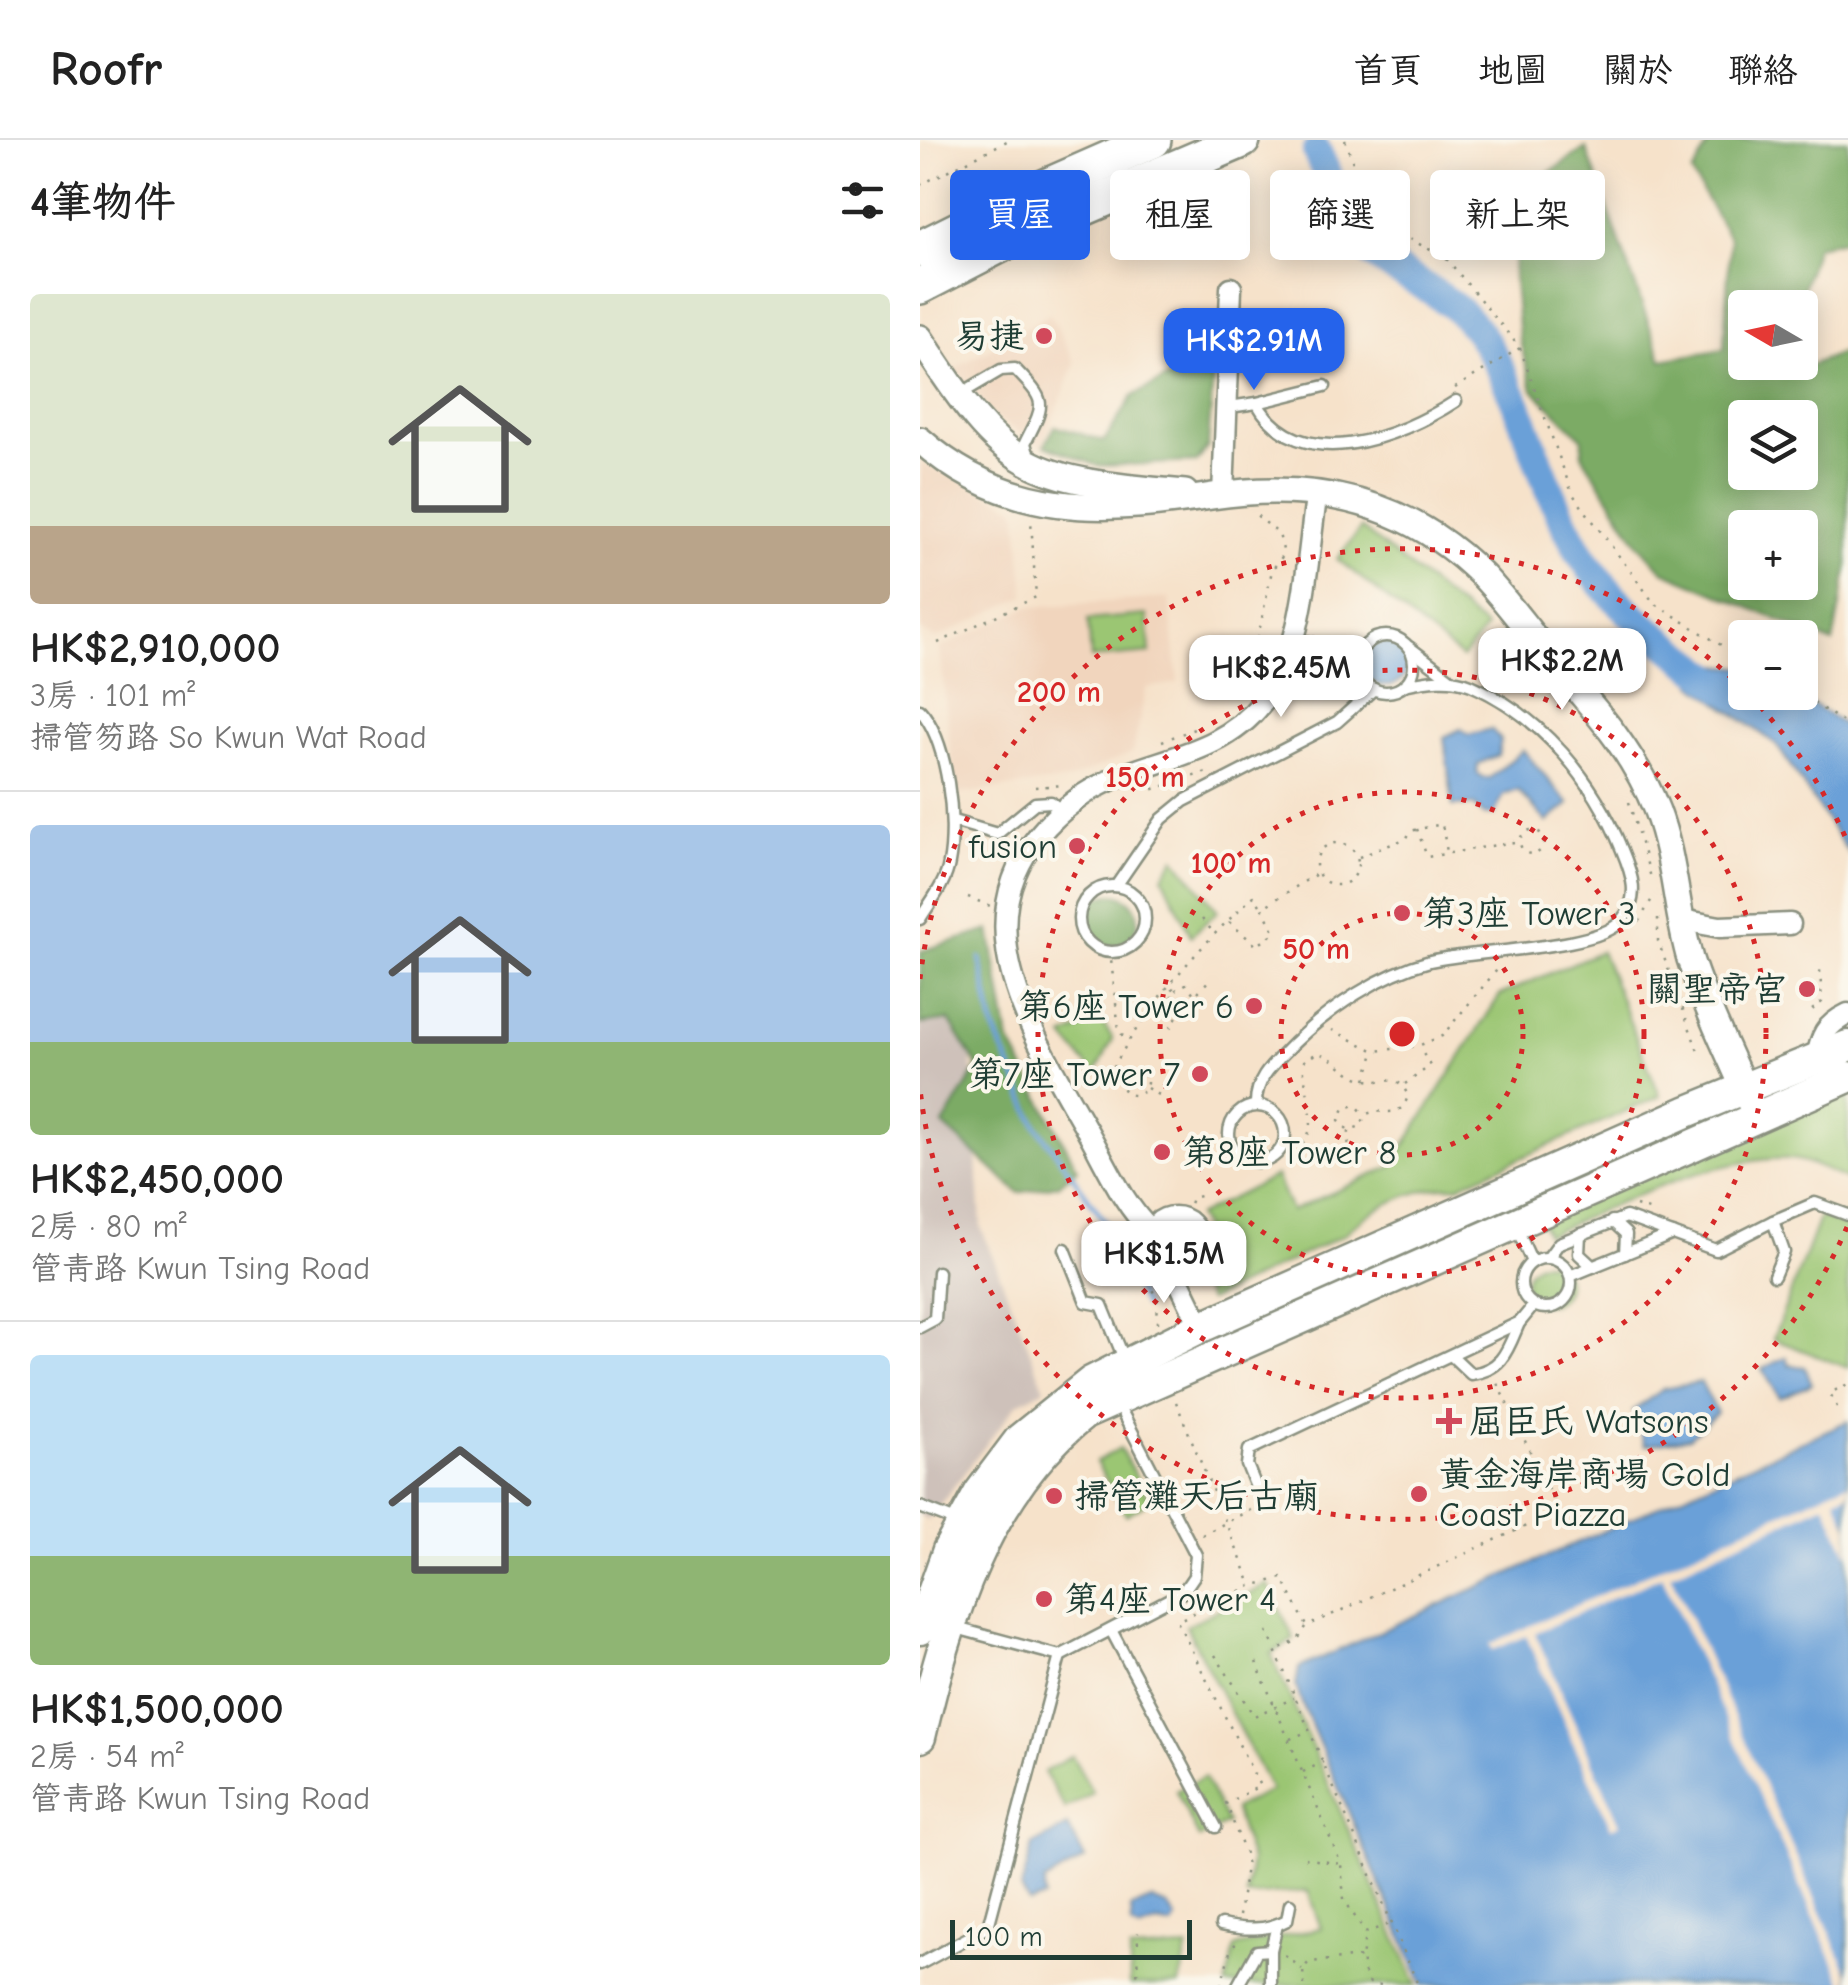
<!DOCTYPE html>
<html lang="zh-TW">
<meta charset="utf-8">
<style>
:root{--surface:#fff;--page:#f6f6f6;--text:#222;--muted:#767676;--line:#e0e0e0;--accent:#2563eb}
body{margin:0;font-family:"Comic Neue","LXGW WenKai TC",sans-serif;background:var(--page);color:var(--text);height:100vh;display:flex;flex-direction:column;font-size:38px;white-space:nowrap}
*{box-sizing:border-box;margin:0}
p{font-size:32px;color:var(--muted)}
.icon{flex:none;width:55px;height:55px;fill:none;stroke:currentColor;stroke-width:2;stroke-linecap:round;stroke-linejoin:round}
.map{position:relative;flex:1;overflow:hidden}
.panel{display:flex;flex-direction:column;background:var(--surface);width:920px}
.panel>*{flex:none}
.hud{position:absolute;left:30px;top:30px;width:748px;height:90px;display:flex;gap:20px}
.needle{width:65px;rotate:279deg}
.tools{position:absolute;left:808px;top:150px;display:grid;gap:20px}
.tools a{display:grid;place-items:center;width:90px;height:90px;border-radius:10px;background:var(--surface);box-shadow:0 5px 25px #0003;font-size:50px}
.scale{position:absolute;left:30px;bottom:25px;width:242px;box-sizing:border-box;padding-left:10px;border:5px solid #1f3d34;border-top:0;font-size:28px;line-height:35px;white-space:nowrap;color:#1f3d34;-webkit-text-stroke:8px #fbf7ec;paint-order:stroke}
.price{position:absolute;translate:-50% -85px;padding:0 22px;border-radius:20px;background:#fff;color:#222;font-size:32px;line-height:65px;filter:drop-shadow(0 2px 5px #0008)}
.price::after{content:'';position:absolute;left:50%;top:60px;width:30px;height:22px;margin-left:-15px;background:inherit;clip-path:polygon(0 0,100% 0,50% 100%)}
.price.on{background:var(--accent);color:#fff}
ul{padding:0;list-style:none}
li{display:grid;align-content:center;gap:20px;height:530px;padding:0 30px}
li+li{border-top:2px solid var(--line)}
li span{display:grid;place-items:center;height:310px;border-radius:10px;color:#555}
li>.icon{margin-inline-start:auto}
span .icon{width:180px;height:180px;fill:#fffc;stroke-width:1}
li b{font-size:42px}
h2{display:flex;justify-content:space-between;align-items:center;height:120px;padding:0 30px;font-size:42px}
.pill{padding:0 35px;border-radius:10px;background:var(--surface);box-shadow:0 5px 25px #0003;font-size:35px;line-height:90px}
.pill.on{background:var(--accent);color:#fff}
header{display:flex;align-items:center;gap:60px;box-sizing:border-box;height:140px;padding:0 50px;background:var(--surface);border-bottom:2px solid var(--line)}
header strong{font-size:48px}
nav{display:flex;gap:55px;margin-inline-start:auto;font-size:35px}
main{display:flex;flex:1;min-height:0}
.map>svg:first-child{display:block}
</style>
<header>
<strong>Roofr</strong>
<nav><a>首頁</a><a>地圖</a><a>關於</a><a>聯絡</a></nav>
</header>
<main>
<section class="panel">
<h2>4筆物件<svg class="icon" aria-label="filters" viewBox="0 0 24 24"><path d="M4 7h16M4 17h16"/><circle cx="9" cy="7" r="2"/><circle cx="15" cy="17" r="2"/></svg></h2>
<ul>
<li><span style="background:linear-gradient(#dfe7d0 75%,#b9a48a 0)"><svg class="icon" aria-label="home" viewBox="0 0 24 24"><path d="M3 11l9-7 9 7M6 9v11h12V9"/></svg></span><div><b>HK$2,910,000</b><p>3房 · 101 m²</p><p>掃管笏路 So Kwun Wat Road</p></div></li>
<li><span style="background:linear-gradient(#a9c7e8 70%,#8fb573 0)"><svg class="icon" aria-label="home" viewBox="0 0 24 24"><path d="M3 11l9-7 9 7M6 9v11h12V9"/></svg></span><div><b>HK$2,450,000</b><p>2房 · 80 m²</p><p>管青路 Kwun Tsing Road</p></div></li>
<li><span style="background:linear-gradient(#bfe0f5 65%,#8fb573 0)"><svg class="icon" aria-label="home" viewBox="0 0 24 24"><path d="M3 11l9-7 9 7M6 9v11h12V9"/></svg></span><div><b>HK$1,500,000</b><p>2房 · 54 m²</p><p>管青路 Kwun Tsing Road</p></div></li>
</ul>
</section>
<div class="map">
<svg width="928" height="1845" viewBox="0 0 928 1845">
<rect width="100%" height="100%" fill="#fbf7ec"/>
<filter id="ink" filterUnits="userSpaceOnUse"><feTurbulence type="fractalNoise" baseFrequency=".01" numOctaves="2"/><feDisplacementMap in="SourceGraphic" scale="20" xChannelSelector="R" yChannelSelector="G"/><feConvolveMatrix kernelMatrix="1 2 1 2 8 2 1 2 1" color-interpolation-filters="sRGB"/></filter>
<filter id="wash" filterUnits="userSpaceOnUse"><feTurbulence type="fractalNoise" baseFrequency=".0048" numOctaves="4" result="noise"/><feDisplacementMap in="SourceGraphic" scale="40" xChannelSelector="R" yChannelSelector="G"/><feGaussianBlur stdDeviation="2.25" result="paint"/><feColorMatrix in="noise" values="0 0 0 0 0 0 0 0 0 0 0 0 0 0 0 0 0 1.4 0 .05"/><feComposite in="paint" operator="in"/></filter>
<g filter="url(#wash)">
<rect width="100%" height="100%" fill="#f6e2ca"/>
<g fill="#f1d5bd">
<path d="M130,174l25,49 -33,83 -45,-27 -43,-50z"/>
<path d="M0,322l97,46 8,88 -90,43 -15,-10z"/>
<path d="M249,458l9,85 -32,5 -13,64 -64,28 -114,14 -15,-146 88,-41z"/>
</g>
<path fill="#cec1ba" d="M0,819l51,94 10,174 64,162 -28,15 -89,116 -8,-5z"/>
<g fill="#9bc673" stroke="#5d8254" stroke-width="2.5">
<path d="M441,388l125,100 -24,30 -125,-99z"/>
<path d="M227,475l3,38 -59,5 -3,-38z"/>
<path d="M255,718l43,53 -27,25 -28,-60z"/>
<path d="M681,811l59,145 -202,90c-38,0 -88,21 -113,48l-137,67 -14,-30c13,-23 18,-31 3,-55l79,-40 15,35 100,-44 109,-172z"/>
<path d="M180,879l13,20 -18,35 -31,-37z"/>
<path d="M928,943v97c-17,-7 -40,-20 -58,-21 -77,-3 -174,44 -243,76l-6,-13z"/>
<path d="M900,1076l28,11v141l-75,-29z"/>
<circle cx="626" cy="1143" r="21"/>
<path d="M200,1308l30,53 -24,14 -30,-53z"/>
<path d="M348,1444l26,55 -23,15 146,331h-191l9,-38 86,-19 -13,-37 -62,5 5,-36 -17,-51 37,-19 -85,-164z"/>
<path d="M152,1616l21,37 -28,16 -21,-37z"/>
<path d="M284,1637l23,46 -28,15 -23,-47z"/>
<path d="M268,1808l-9,37h-49v-34z"/>
</g>
<g fill="#7cab65" stroke="#4e744c" stroke-width="2.5" fill-rule="evenodd">
<path d="M791,0h137v99l-32,7 -19,61 -52,1v54l63,4 40,-16v215l-15,78 -170,-72 -25,-28 -56,-88 1,-16 -50,-49 -14,-52 -6,-68 16,-84 57,-38 76,212 62,-11 6,-110 -38,-65zM825,278h55v54h-55zM825,388h55v54h-55z"/>
<path d="M296,194l-8,113 -11,15 -99,4 -53,-21 10,-19 49,15 29,-45 48,-25 19,-36z"/>
<circle cx="192" cy="780" r="26"/>
<path d="M70,790l19,110 69,129 -21,16 -38,8 -76,-68 35,-58 -29,-47 -29,4 1,-73z"/>
</g>
<g fill="#6ba0d8" stroke="#456e86" stroke-width="2.5">
<circle cx="466" cy="524" r="22"/>
<path d="M773,523l52,5v24l50,1 53,35v124l-72,-108 -83,-60z"/>
<path d="M541,589l8,6 22,-6 10,11 -3,15 -20,9 -1,9 6,5h7l33,-28 46,54 -22,18 -29,-32 -14,5 -10,19 -10,1 -10,-10 -21,1 -9,-69z"/>
<path d="M866,1217l3,8 16,2 7,17 -32,14 -18,-29z"/>
<path d="M781,1242l16,31 -28,25 -44,7 -12,-34 30,-22z"/>
<path d="M928,1281v564h-425l-122,-284 -5,-15 3,-18z"/>
<path d="M148,1686l17,33 -41,23v16l-15,5 -8,-14 12,-44z"/>
<path d="M231,1760l17,6 8,13 -4,7 -14,-3 -18,7 -8,-4 -1,-18z"/>
</g>
<path fill="#f6e2ca" d="M928,1343v10l-12,6 12,27v28l-23,-50 -154,70 177,399v12h-4l-182,-409 -127,57 85,191 -9,4 -85,-192 -33,14 -3,-6z"/>
<g fill="none" stroke-linecap="round" stroke-linejoin="round">
<path stroke="#6ba0d8" stroke-width="5" d="M60,818l14,71 42,96 71,99 37,82"/>
<path stroke="#6ba0d8" stroke-width="30" d="M397,12c12,24 30,79 48,95 36,33 85,44 114,86 46,67 60,151 102,221 34,57 92,94 143,134"/>
</g>
</g>
<g filter="url(#ink)">
<g fill="none" stroke-linecap="round" stroke-linejoin="round">
<g stroke="#8a907f" stroke-width="15">
<g id="service">
<path d="M42,253l39,-23 14,-1c32,33 31,33 10,74l4,14"/>
<path d="M337,263l68,-17"/>
<path d="M309,267l28,-4c41,74 142,35 199,-2"/>
<circle cx="466" cy="524" r="28"/>
<path d="M374,498l65,17"/>
<path d="M489,507l42,32"/>
<path d="M0,570c28,31 37,112 29,153 -3,20 -18,38 -29,56"/>
<path d="M33,681l44,13 38,-31 16,-1 11,10"/>
<path d="M196,746l46,-67 22,-18 153,-79 37,-33"/>
<circle cx="192" cy="779" r="33"/>
<path d="M336,965c-1,-28 20,-43 38,-62 36,-35 86,-69 136,-82 42,-11 167,-11 191,-40 20,-23 11,-47 1,-71 -28,-70 -80,-134 -151,-165 -21,-9 -44,-5 -67,0"/>
<circle cx="337" cy="994" r="28"/>
<path d="M692,1081l14,13 -1,20"/>
<path d="M853,1081l42,-18 33,12"/>
<path d="M596,1087l16,35"/>
<path d="M660,1094l-1,20 14,13"/>
<path d="M145,1109l21,53 16,3 23,56"/>
<path d="M628,1118l11,-15 67,-26 90,33 57,-29 11,31 -10,24"/>
<circle cx="626" cy="1143" r="25"/>
<path d="M650,1136l103,-42"/>
<path d="M0,1187l15,-8 3,-47"/>
<path d="M532,1216l19,18c32,-4 37,-25 48,-51"/>
<path d="M343,1364l-16,-39 2,-15 271,-128 14,-17"/>
<path d="M0,1367l41,16"/>
<path d="M36,1488l104,28 123,-64 11,-16 2,-21 -72,-139"/>
<path d="M191,1490l105,197"/>
<path d="M301,1785c23,5 45,6 66,-5l3,-16"/>
<path d="M0,1824l68,-37 72,-271"/>
<path d="M318,1845l19,-34 14,-1"/>
<path d="M351,1845v-35l6,-25"/>
</g>
</g>
<g stroke="#8a907f" stroke-width="25">
<g id="minor">
<path d="M303,355l8,-207"/>
<path d="M762,780l38,7 70,-3"/>
<path d="M896,921c5,-25 9,-36 32,-47"/>
<circle cx="254" cy="1101" r="24"/>
<path d="M232,1092c-30,-28 -48,-73 -69,-109 -62,-108 -135,-226 -7,-323 57,-43 139,-36 186,-97 45,-56 44,-143 55,-211"/>
<path d="M251,1125l30,62"/>
</g>
</g>
<g stroke="#8a907f" stroke-width="30">
<g id="tertiary">
<path d="M0,198c87,136 107,141 265,155"/>
<path d="M0,300c88,78 183,73 292,56 102,-16 197,5 271,80 24,25 44,54 67,81 42,49 84,94 107,154 18,48 19,100 33,148 16,50 41,98 61,146"/>
</g>
</g>
<g stroke="#8a907f" stroke-width="35">
<g id="primary">
<path d="M0,1489l28,-79 32,-58 40,-53 71,-57 110,-55 485,-215 162,-66"/>
<path d="M0,1597c28,-119 65,-244 164,-323l764,-337"/>
</g>
</g>
<g stroke="#8a907f" stroke-width="40">
<g id="motorway">
<path d="M0,109l112,-56 121,-53"/>
<path d="M0,146l95,-49 227,-97"/>
</g>
</g>
<g stroke="#8a907f" stroke-width="2.5" stroke-dasharray="2.5 8" stroke-linecap="butt">
<path d="M425,0l28,80 73,38 74,90 52,145 82,110 91,57"/>
<path d="M0,45l89,-45"/>
<path d="M535,248l65,-40"/>
<path d="M18,503l98,-46 -5,-77"/>
<path d="M334,540v-24l18,-86 12,-16 -5,-20 -25,-21"/>
<path d="M876,552l52,33"/>
<path d="M242,601l35,-13"/>
<path d="M115,647l29,-2"/>
<path d="M223,648l8,2 59,-19"/>
<path d="M709,662l23,79"/>
<path d="M497,689l10,28 93,-16"/>
<circle cx="612" cy="702" r="12"/>
<circle cx="417" cy="724" r="21"/>
<path d="M439,717l48,-19 3,-7 32,-7 5,28"/>
<path d="M48,757l22,9"/>
<path d="M738,778v23l41,113"/>
<path d="M282,779l12,14"/>
<path d="M719,781l16,-27"/>
<path d="M309,782l28,24 18,-14 -13,-24 56,-35"/>
<path d="M190,811l9,79 7,11"/>
<path d="M252,848l4,2 -6,10 21,11 8,-11 -13,-16 -10,6"/>
<path d="M278,852l14,-15"/>
<path d="M892,870l10,-8 -2,-32"/>
<path d="M250,888l11,-18"/>
<path d="M412,890l43,21 43,-5 24,-10 59,-71"/>
<path d="M174,925l26,16"/>
<circle cx="214" cy="942" r="13"/>
<path d="M189,937c30,-64 93,-134 145,-181l8,12"/>
<path d="M446,939l8,-26"/>
<path d="M485,944l25,-18 -10,-18"/>
<path d="M227,948l16,10"/>
<path d="M427,989l-8,-9 5,-12 12,-3 8,9"/>
<path d="M363,1005h17c15,18 30,28 48,8l1,-23 12,-4 4,-11c18,-10 34,8 43,-19 -10,-24 -20,-12 -41,-16 -21,-3 -30,-23 -50,-27l-13,8c-3,26 20,65 -4,84"/>
<path d="M716,1066l16,5"/>
<path d="M241,1073c43,-4 48,19 33,54"/>
<path d="M267,1073l5,-15 12,-3"/>
<path d="M206,1093l31,67 1,23"/>
<path d="M256,1262l75,182"/>
<path d="M917,1267l-7,-14 18,-9"/>
<path d="M282,1395l50,-26"/>
<path d="M386,1487l-9,14 -22,9 143,335"/>
<path d="M347,1491l8,18"/>
<path d="M295,1515l39,61 40,-18"/>
<path d="M336,1522l85,202 3,35 21,34"/>
<path d="M370,1599l19,-8"/>
<path d="M383,1632l20,-10"/>
<path d="M385,1718l35,6"/>
<path d="M319,1776l8,-57 -21,-56 34,-17 -83,-165 74,-35 31,-8 25,48 252,-115 -64,-132"/>
<path d="M365,1815l17,14"/>
<path d="M217,1845l1,-53"/>
<path d="M301,1845l10,-37 6,-5"/>
<path d="M384,1845l-1,-16 6,-7 52,-5"/>
<path d="M461,1845l-11,-2c-11,-16 -7,-31 -5,-50l24,-9"/>
</g>
<use href="#service" stroke="#fff" stroke-width="10"/>
<use href="#minor" stroke="#fff" stroke-width="20"/>
<use href="#tertiary" stroke="#fff" stroke-width="25"/>
<use href="#primary" stroke="#fff" stroke-width="30"/>
<use href="#motorway" stroke="#fff" stroke-width="35"/>
</g>
</g>
<g fill="none" stroke="#d62828" stroke-width="5" stroke-dasharray="5 10">
<circle cx="482" cy="894" r="121"/>
<circle cx="482" cy="894" r="242"/>
<circle cx="482" cy="894" r="364"/>
<path d="M927 1087A485 485 0 0 1 0 949M0 839A485 485 0 0 1 927 701"/>
</g>
<g fill="#d1495b" stroke="#fbf7ec" stroke-width="4">
<circle cx="124" cy="196" r="10"/>
<circle cx="157" cy="706" r="10"/>
<circle cx="482" cy="773" r="10"/>
<circle cx="887" cy="849" r="10"/>
<circle cx="334" cy="866" r="10"/>
<circle cx="280" cy="934" r="10"/>
<circle cx="242" cy="1012" r="10"/>
<path d="M524 1266h10v10h10v10h-10v10h-10v-10h-10v-10h10z"/>
<circle cx="499" cy="1354" r="10"/>
<circle cx="134" cy="1356" r="10"/>
<circle cx="124" cy="1459" r="10"/>
</g>
<g text-anchor="middle" stroke-width="8" stroke-linejoin="round" paint-order="stroke">
<g font-size="35" fill="#1f3d34" stroke="#fbf7ec" text-anchor="start">
<text x="104" y="208" text-anchor="end">易捷</text>
<text x="137" y="718" text-anchor="end">fusion</text>
<text x="502" y="785">第3座 Tower 3</text>
<text x="867" y="861" text-anchor="end">關聖帝宮</text>
<text x="314" y="878" text-anchor="end">第6座 Tower 6</text>
<text x="260" y="946" text-anchor="end">第7座 Tower 7</text>
<text x="262" y="1024">第8座 Tower 8</text>
<text x="549" y="1293">屈臣氏 Watsons</text>
<text x="519" y="1346">黃金海岸商場 Gold<tspan x="519" dy="40">Coast Piazza</tspan></text>
<text x="154" y="1368">掃管灘天后古廟</text>
<text x="144" y="1471">第4座 Tower 4</text>
</g>
</g>
<circle cx="482" cy="894" r="15" fill="#d62828" stroke="#fbf7ec" stroke-width="5"/>
<g font-size="30" text-anchor="middle" font-weight="bold" fill="#d62828" stroke="#fbf7ec" stroke-width="8" stroke-linejoin="round" paint-order="stroke">
<text x="139" y="562">200 m</text>
<text x="225" y="647">150 m</text>
<text x="311" y="733">100 m</text>
<text x="396" y="819">50 m</text>
</g>
</svg>
<div class="tools">
<a><svg class="needle" viewBox="-14 -14 28 28"><path d="M0-13l5 13h-10z" fill="#e53935"/><path d="M0 13l5-13h-10z" fill="#767676"/></svg></a>
<a><svg class="icon" aria-label="layers" viewBox="0 0 24 24"><path d="M12 4l9 5-9 5-9-5zM3 14l9 5 9-5"/></svg></a>
<a>+</a>
<a>−</a>
</div>
<div class="scale">100 m</div>
<b class="price on" style="left:334px;top:253px">HK$2.91M</b>
<b class="price" style="left:642px;top:573px">HK$2.2M</b>
<b class="price" style="left:361px;top:580px">HK$2.45M</b>
<b class="price" style="left:244px;top:1166px">HK$1.5M</b>
<div class="hud">
<a class="pill on">買屋</a>
<a class="pill">租屋</a>
<a class="pill">篩選</a>
<a class="pill">新上架</a>
</div>
</div>
</main>
